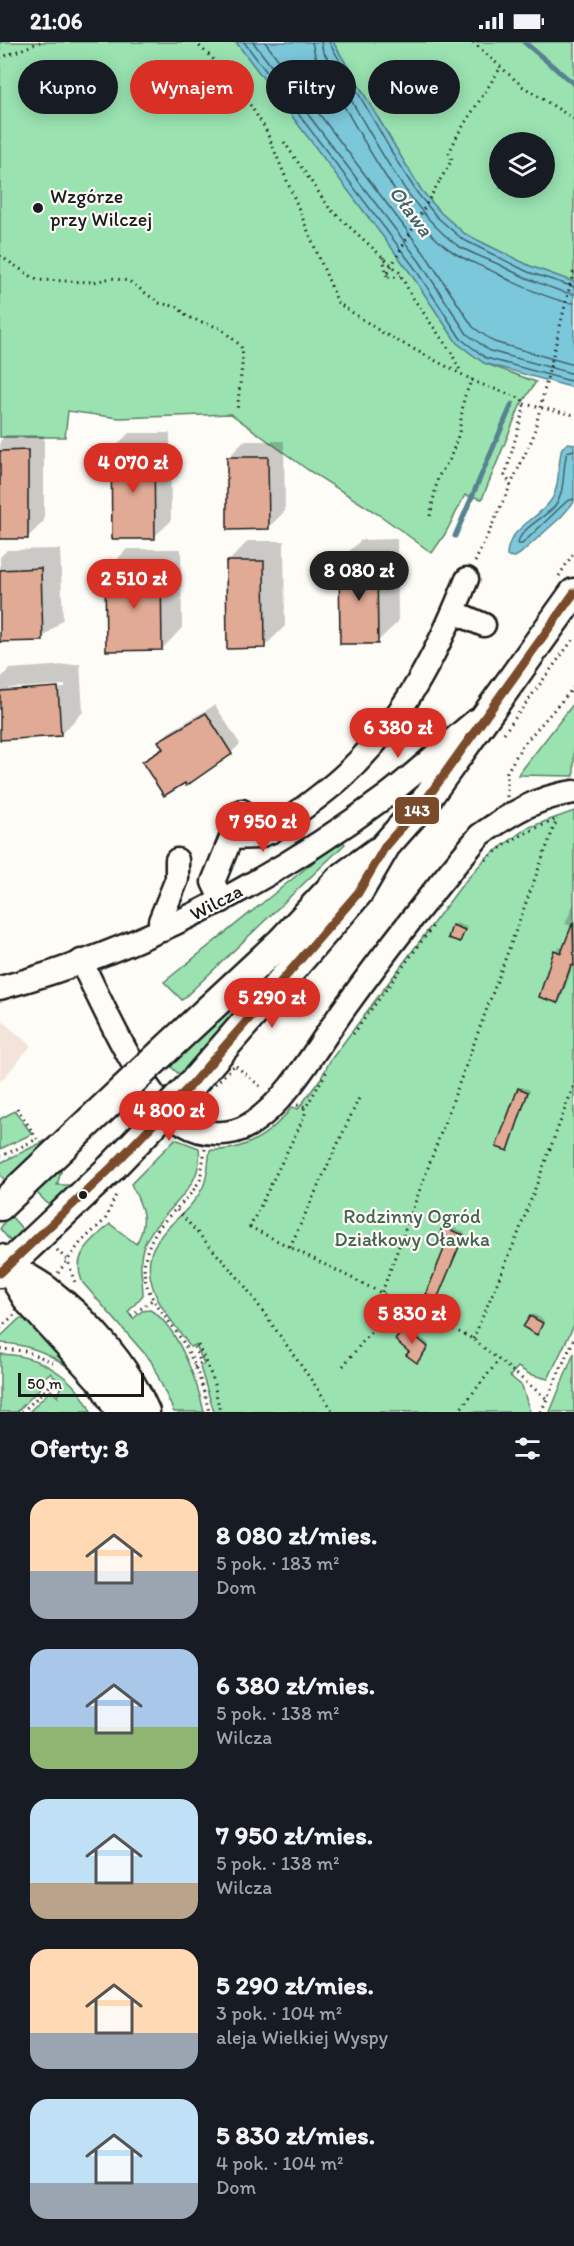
<!DOCTYPE html>
<html lang="pl">
<meta charset="utf-8">
<style>
:root{--surface:#171b24;--page:#20242c;--text:#f1f3f6;--muted:#9ea1a6;--accent:#d93025}
body{margin:0;font-family:Itim,sans-serif;background:var(--page);color:var(--text);height:100vh;display:flex;flex-direction:column;font-size:22px;white-space:nowrap}
*{box-sizing:border-box;margin:0}
p{font-size:20px;color:var(--muted)}
.icon{flex:none;width:33px;height:33px;fill:none;stroke:currentColor;stroke-width:2;stroke-linecap:round;stroke-linejoin:round}
.map{position:relative;height:1370px;overflow:hidden}
.details{display:flex;flex-direction:column;background:var(--surface);flex:1}
.details>*{flex:none}
.banner{position:absolute;left:18px;top:18px;width:538px;height:54px;display:flex;gap:12px}
.buttons{position:absolute;left:489px;top:90px;display:grid;gap:12px}
.buttons a{display:grid;place-items:center;width:66px;height:66px;border-radius:50%;background:var(--surface);box-shadow:0 3px 15px #0003;font-size:30px}
.scale{position:absolute;left:18px;bottom:15px;width:126px;box-sizing:border-box;padding-left:6px;border:3px solid #1c1c1c;border-top:0;font-size:16px;line-height:21px;white-space:nowrap;color:#1c1c1c;-webkit-text-stroke:4px #fdfcf7;paint-order:stroke}
.price{position:absolute;translate:-50% -51px;padding:0 14px;border-radius:21px;background:var(--accent);color:#fff;font-size:20px;line-height:39px;filter:drop-shadow(0 2px 3px #0008)}
.price::after{content:'';position:absolute;left:50%;top:36px;width:18px;height:14px;margin-left:-9px;background:inherit;clip-path:polygon(0 0,100% 0,50% 100%)}
.price.selected{background:#222;color:#fff}
ul{padding:0;list-style:none}
li{display:flex;align-items:center;gap:18px;height:150px;padding:0 30px}
li span{display:grid;place-items:center;flex:none;width:168px;height:120px;border-radius:18px;color:#555}
li>.icon{margin-inline-start:auto}
span .icon{width:72px;height:72px;fill:#fffc;stroke-width:1}
li b{font-size:26px}
h2{display:flex;justify-content:space-between;align-items:center;height:72px;padding:0 30px;font-size:26px}
.tag{padding:0 21px;border-radius:27px;background:var(--surface);box-shadow:0 3px 15px #0003;font-size:21px;line-height:54px}
.tag.selected{background:var(--accent);color:#fff}
.status{display:flex;justify-content:space-between;align-items:center;height:42px;padding:0 30px;background:var(--surface);direction:ltr}
.status svg{height:16px;fill:currentColor}
.map>svg:first-child{display:block}
</style>
<div class="status"><b>21:06</b><svg viewBox="0 0 49 12"><path d="M0 12V9h3v3zM5 12V6h3v6zM10 12V3h3v9zM15 12V0h3v12zM26 1h20v11H26zM47 4h2v5h-2z"/></svg></div>
<div class="map">
<svg width="574" height="1370" viewBox="0 0 574 1370">
<rect width="100%" height="100%" fill="#fdfcf7"/>
<filter id="ink" filterUnits="userSpaceOnUse"><feTurbulence type="fractalNoise" baseFrequency=".0167" numOctaves="2"/><feDisplacementMap in="SourceGraphic" scale="12" xChannelSelector="R" yChannelSelector="G"/><feConvolveMatrix kernelMatrix="1 2 1 2 8 2 1 2 1" color-interpolation-filters="sRGB"/></filter>
<g filter="url(#ink)">
<path fill="#f4e3da" d="M0,977l31,27 -31,36z"/>
<g fill="#9ae3b1" stroke="#5b8066" stroke-width="1.5" fill-rule="evenodd">
<path d="M0,0h236l173,229 48,72 27,20 52,19 -16,24 -38,93 -17,-4 -20,39 -13,19 -51,-37 -73,-46 -77,-56 -112,4 -51,-7 -3,26h-65z"/>
<path d="M333,0h241v240l-44,-16 -65,-32 -24,-21 -19,-22 -19,-31zM500,100h44v46h-44z"/>
<path d="M574,661v73l-56,-1z"/>
<path d="M574,769v514l-26,54 -19,-5 -11,-7 -8,9 12,10 8,26h-316l-14,-45 4,-3 -8,-19 -6,2c-10,-17 -28,-35 -35,-54 -23,-58 30,-68 48,-106 5,-11 5,-25 7,-37 35,2 61,-16 82,-43l6,2 23,-31 9,-17 53,-71 79,-105 24,-27 41,-30z"/>
<path d="M341,798l4,4 -163,156 -18,-18z"/>
<path d="M362,826l-181,208 -11,-10 4,-4 -4,-3z"/>
<path d="M15,1069l17,23 -32,15v-30z"/>
<path d="M53,1095l-44,47 -9,-9v-12z"/>
<path d="M175,1097l24,9c6,45 -43,63 -56,100 -5,16 0,31 0,47l-15,17 5,7 9,-8 8,-1c27,14 48,74 54,102h-30l-23,-51 -68,-78c-13,-28 8,-41 27,-59l26,20c14,-23 6,-38 -5,-60z"/>
<path d="M60,1123l2,3 -5,17h17l-21,24 -19,-19z"/>
<path d="M9,1172l18,20 -15,9 -12,-14z"/>
<path d="M19,1277h6l4,4 5,-4 76,93h-7c-21,-42 -56,-67 -103,-69v-6z"/>
<path d="M574,1311v59h-24z"/>
<path d="M0,1312c39,1 75,22 91,58h-62l22,-22 7,7 4,-12 -12,-12 -12,10 3,4 -24,25h-17z"/>
</g>
<g fill="#7cc8db" stroke="#56838f" stroke-width="1.5">
<path d="M236,0h97l70,118 19,31 19,22 24,21 65,32 44,16v106l-90,-25 -27,-20 -48,-72z"/>
<path d="M568,401l6,1v58l-13,15 -41,37 -5,3 -8,-1c0,-27 28,-35 42,-53 12,-14 8,-38 13,-55z"/>
</g>
<g fill="#0003" fill-rule="evenodd">
<path d="M129,391h41l1,88 -17,16 -42,-87z"/>
<path d="M6,393h38v86l-16,16 -28,1v-97z"/>
<path d="M244,399h40l1,70 -17,17 -40,-70z"/>
<path d="M397,497l1,83 -21,20 -37,-82 21,-20z"/>
<path d="M248,499h36l1,85 -21,21 -36,-85z"/>
<path d="M60,507l3,70 -21,20 -42,2v-84l7,-7z"/>
<path d="M127,507h54l1,79 -20,21 -55,-79z"/>
<path d="M80,622l3,48 -23,23 -60,4v-60l9,-10zM65,643v3l-56,3v-3z"/>
<path d="M215,663l25,39 -9,9 -87,9 19,-16 -3,-5 9,-9z"/>
<path d="M574,861v24l-9,-3z"/>
<path d="M456,881l11,4 -8,14 -6,-15z"/>
<path d="M569,903l5,2v16l-12,34 -4,5 -3,-51 5,-4 5,1z"/>
<path d="M522,1045l8,3 -22,59 11,-60z"/>
<path d="M446,1183l19,7 -29,65 12,-54 -8,-3z"/>
<path d="M533,1272l11,6 -5,10 -8,-13z"/>
<path d="M408,1285l21,17 -9,14 -23,-18z"/>
</g>
<g fill="none" stroke-linecap="round" stroke-linejoin="round">
<g stroke="#426168" stroke-width="1.5">
<path d="M244,0l170,225 47,72 25,19 88,24"/>
<path d="M253,0l167,220 47,72 23,17 84,23"/>
<path d="M265,0l162,215 46,70 21,15 80,23"/>
<path d="M312,0l3,13c35,58 82,160 138,197 13,9 30,14 45,22 15,9 60,29 76,29"/>
<path d="M321,0l2,9c35,57 80,156 134,194 14,9 31,14 45,21 14,8 58,27 72,28"/>
<path d="M329,0l69,121 20,31 19,23 25,22 66,33 46,15"/>
<path d="M574,408l-7,2c-5,17 -1,41 -13,55 -10,11 -35,22 -36,37h4l45,-43 7,-2"/>
</g>
<g stroke="#56838f" stroke-width="5">
<path d="M524,0l50,42"/>
<path d="M455,494l57,-132"/>
</g>
</g>
<g fill="#e0aa95" stroke="#1c1c1c" stroke-width="1.5">
<path d="M111,407h43l1,90h-43z"/>
<path d="M28,408v89h-28v-88z"/>
<path d="M227,415h41l1,72 -42,1z"/>
<path d="M377,517l1,85h-38l-1,-84z"/>
<path d="M226,519h38l1,87 -38,1z"/>
<path d="M41,526l2,73 -43,1v-72z"/>
<path d="M161,526l1,82 -56,1 -1,-82z"/>
<path d="M58,645l3,49 -61,4v-49z"/>
<path d="M206,671l26,41 -46,32 -1,-3 -21,13 -22,-34 21,-13 -5,-8z"/>
<path d="M573,880l1,44 -3,-1 -13,38 -19,-6 15,-47 7,3z"/>
<path d="M452,883l13,5 -5,12 -12,-4z"/>
<path d="M518,1046l10,4 -20,59 -12,-4z"/>
<path d="M442,1185l22,8 -27,64 -11,-5 20,-50 -8,-3z"/>
<path d="M530,1274l13,7 -6,12 -14,-8z"/>
<path d="M405,1286l23,19 -11,16 -11,-8 3,-3 -14,-12z"/>
</g>
<g fill="none" stroke-linecap="round" stroke-linejoin="round">
<g stroke="#1c1c1c" stroke-width="27">
<g id="minor">
<path d="M454,570l30,13"/>
<path d="M232,796l25,-1 15,-6c23,-17 48,-34 69,-53 61,-55 96,-124 126,-199"/>
<path d="M222,859l-9,-19 29,-71"/>
<path d="M162,888l-2,-9 17,-42v-19"/>
<path d="M81,919c22,44 62,139 103,163 18,11 46,13 65,1 39,-23 70,-82 97,-119 42,-58 87,-115 134,-171 30,-21 57,-38 94,-43"/>
<path d="M0,946c138,-37 271,-106 385,-191 31,-23 60,-52 90,-76"/>
</g>
</g>
<g stroke="#1c1c1c" stroke-width="33">
<g id="major">
<path d="M162,1011l119,-111 59,-63 37,-27"/>
<path d="M193,1041l165,-190 28,-48 39,-44 149,-208"/>
<path d="M0,1164l76,-72"/>
<path d="M0,1217c13,13 31,20 46,31 40,31 80,75 99,122"/>
<path d="M11,1230l18,29 73,80 18,31"/>
<path d="M0,1231l111,-105"/>
</g>
</g>
<g stroke="#1c1c1c" stroke-width="3" stroke-dasharray="1.5 4.5" stroke-linecap="butt">
<path d="M195,0l37,35 33,51 73,175 45,30 95,50 44,16 2,9 -19,68 6,8"/>
<path d="M473,0l49,44 52,33"/>
<path d="M0,16l40,-16"/>
<path d="M284,100l46,67 69,63 12,23 40,57 10,20"/>
<path d="M440,138l12,-20 -3,-7 9,-19 43,-67"/>
<path d="M0,214l37,24 57,2 17,-4 18,3 30,22 19,4 9,10 33,11 21,18 2,10 -6,56"/>
<path d="M383,215l4,19"/>
<path d="M388,230l-1,4 3,2 11,-2"/>
<path d="M524,362l50,11"/>
<path d="M430,474l8,-39 12,-18 9,-26 5,-35 8,-19"/>
<path d="M475,520l58,-125 41,-168"/>
<path d="M559,534l15,-24"/>
<path d="M504,691l70,-95"/>
<path d="M507,755v-25l15,-26 52,-59"/>
<path d="M486,818c22,-20 45,-30 71,-41"/>
<path d="M353,992l80,-108"/>
<path d="M236,1024l26,22"/>
<path d="M297,1063l9,2 21,-36"/>
<path d="M17,1066l20,31"/>
<path d="M304,1066l2,3 -3,8 -53,108 223,112 74,60"/>
<path d="M205,1107l-5,31 -5,8c-12,17 -32,30 -42,49 -27,52 15,74 35,114 10,20 16,40 21,61"/>
<path d="M0,1115l35,-17"/>
<path d="M177,1168l65,72 92,130"/>
<path d="M290,1205l69,-149"/>
<path d="M57,1208l11,11 8,25"/>
<path d="M58,1231l23,-31 24,-22 11,-25"/>
<path d="M382,1250l175,-473"/>
<path d="M131,1274l21,-16"/>
<path d="M0,1286l14,-13"/>
<path d="M473,1297l45,-105 56,-149"/>
<path d="M198,1303l15,34 7,33"/>
<path d="M0,1307l25,2 28,11"/>
<path d="M343,1324l54,-66"/>
<path d="M194,1325l7,-4 -7,-16"/>
<path d="M22,1370l34,-32"/>
<path d="M458,1370l41,-52"/>
<path d="M541,1370l33,-73"/>
</g>
<use href="#minor" stroke="#fdfcf7" stroke-width="22"/>
<use href="#major" stroke="#fdfcf7" stroke-width="28"/>
<g stroke="#1c1c1c" stroke-width="33" stroke-linecap="butt">
<g id="major-bridge">
<path d="M76,1092l86,-81"/>
<path d="M111,1126l82,-85"/>
</g>
</g>
<g stroke="#1c1c1c" stroke-width="3" stroke-dasharray="1.5 4.5" stroke-linecap="butt">
<path d="M388,230l52,-92"/>
<path d="M215,1042l19,-18"/>
</g>
<use href="#major-bridge" stroke="#fdfcf7" stroke-width="28"/>
<g stroke="#fdfcf7" stroke-width="14">
<path id="bus-1" d="M0,1231l111,-105 82,-85 165,-190 28,-48 39,-44 149,-208"/>
</g>
<use href="#bus-1" stroke="#7a4b2a" stroke-width="9"/>
</g>
</g>
<g fill="#1c1c1c" stroke="#fdfcf7" stroke-width="2">
<circle cx="38" cy="166" r="6"/>
<circle cx="83" cy="1153" r="5"/>
</g>
<g text-anchor="middle" stroke-width="4.5" stroke-linejoin="round" paint-order="stroke">
<g font-size="20" fill="#1c1c1c" stroke="#fdfcf7" text-anchor="start">
<text x="50" y="161">Wzgórze<tspan x="50" dy="23">przy Wilczej</tspan></text>
</g>
<g font-size="20" fill="#1c1c1c" stroke="#fdfcf7">
<text transform="translate(216 860) rotate(-28)" y="7">Wilcza</text>
</g>
<g font-size="20" fill="#486250" stroke="#fdfcf7">
<text x="412" y="1181">Rodzinny Ogród<tspan x="412" dy="23">Działkowy Oławka</tspan></text>
</g>
<g font-size="21" font-style="italic" fill="#426168" stroke="#fdfcf7">
<text transform="translate(411 169) rotate(53)" y="7">Oława</text>
</g>
</g>
<rect stroke="#fdfcf7" stroke-width="2" x="394" y="754" width="46" height="29" rx="6" fill="#7a4b2a"/>
<g font-size="16" text-anchor="middle" font-weight="bold" fill="#fff">
<text x="417" y="774">143</text>
</g>
</svg>
<div class="buttons">
<a><svg class="icon" aria-label="layers" viewBox="0 0 24 24"><path d="M12 4l9 5-9 5-9-5zM3 14l9 5 9-5"/></svg></a>
</div>
<div class="scale">50 m</div>
<b class="price" style="left:133px;top:452px">4 070 zł</b>
<b class="price selected" style="left:359px;top:560px">8 080 zł</b>
<b class="price" style="left:134px;top:568px">2 510 zł</b>
<b class="price" style="left:398px;top:717px">6 380 zł</b>
<b class="price" style="left:263px;top:811px">7 950 zł</b>
<b class="price" style="left:272px;top:987px">5 290 zł</b>
<b class="price" style="left:169px;top:1100px">4 800 zł</b>
<b class="price" style="left:412px;top:1303px">5 830 zł</b>
<div class="banner">
<a class="tag">Kupno</a>
<a class="tag selected">Wynajem</a>
<a class="tag">Filtry</a>
<a class="tag">Nowe</a>
</div>
</div>
<section class="details">
<h2>Oferty: 8<svg class="icon" aria-label="filters" viewBox="0 0 24 24"><path d="M4 7h16M4 17h16"/><circle cx="9" cy="7" r="2"/><circle cx="15" cy="17" r="2"/></svg></h2>
<ul>
<li><span style="background:linear-gradient(#ffd9b3 60%,#9aa5b1 0)"><svg class="icon" aria-label="home" viewBox="0 0 24 24"><path d="M3 11l9-7 9 7M6 9v11h12V9"/></svg></span><div><b>8 080 zł/mies.</b><p>5 pok. · 183 m²</p><p>Dom</p></div></li>
<li><span style="background:linear-gradient(#a9c7e8 65%,#8fb573 0)"><svg class="icon" aria-label="home" viewBox="0 0 24 24"><path d="M3 11l9-7 9 7M6 9v11h12V9"/></svg></span><div><b>6 380 zł/mies.</b><p>5 pok. · 138 m²</p><p>Wilcza</p></div></li>
<li><span style="background:linear-gradient(#bfe0f5 70%,#b9a48a 0)"><svg class="icon" aria-label="home" viewBox="0 0 24 24"><path d="M3 11l9-7 9 7M6 9v11h12V9"/></svg></span><div><b>7 950 zł/mies.</b><p>5 pok. · 138 m²</p><p>Wilcza</p></div></li>
<li><span style="background:linear-gradient(#ffd9b3 70%,#9aa5b1 0)"><svg class="icon" aria-label="home" viewBox="0 0 24 24"><path d="M3 11l9-7 9 7M6 9v11h12V9"/></svg></span><div><b>5 290 zł/mies.</b><p>3 pok. · 104 m²</p><p>aleja Wielkiej Wyspy</p></div></li>
<li><span style="background:linear-gradient(#bfe0f5 70%,#9aa5b1 0)"><svg class="icon" aria-label="home" viewBox="0 0 24 24"><path d="M3 11l9-7 9 7M6 9v11h12V9"/></svg></span><div><b>5 830 zł/mies.</b><p>4 pok. · 104 m²</p><p>Dom</p></div></li>
</ul>
</section>
